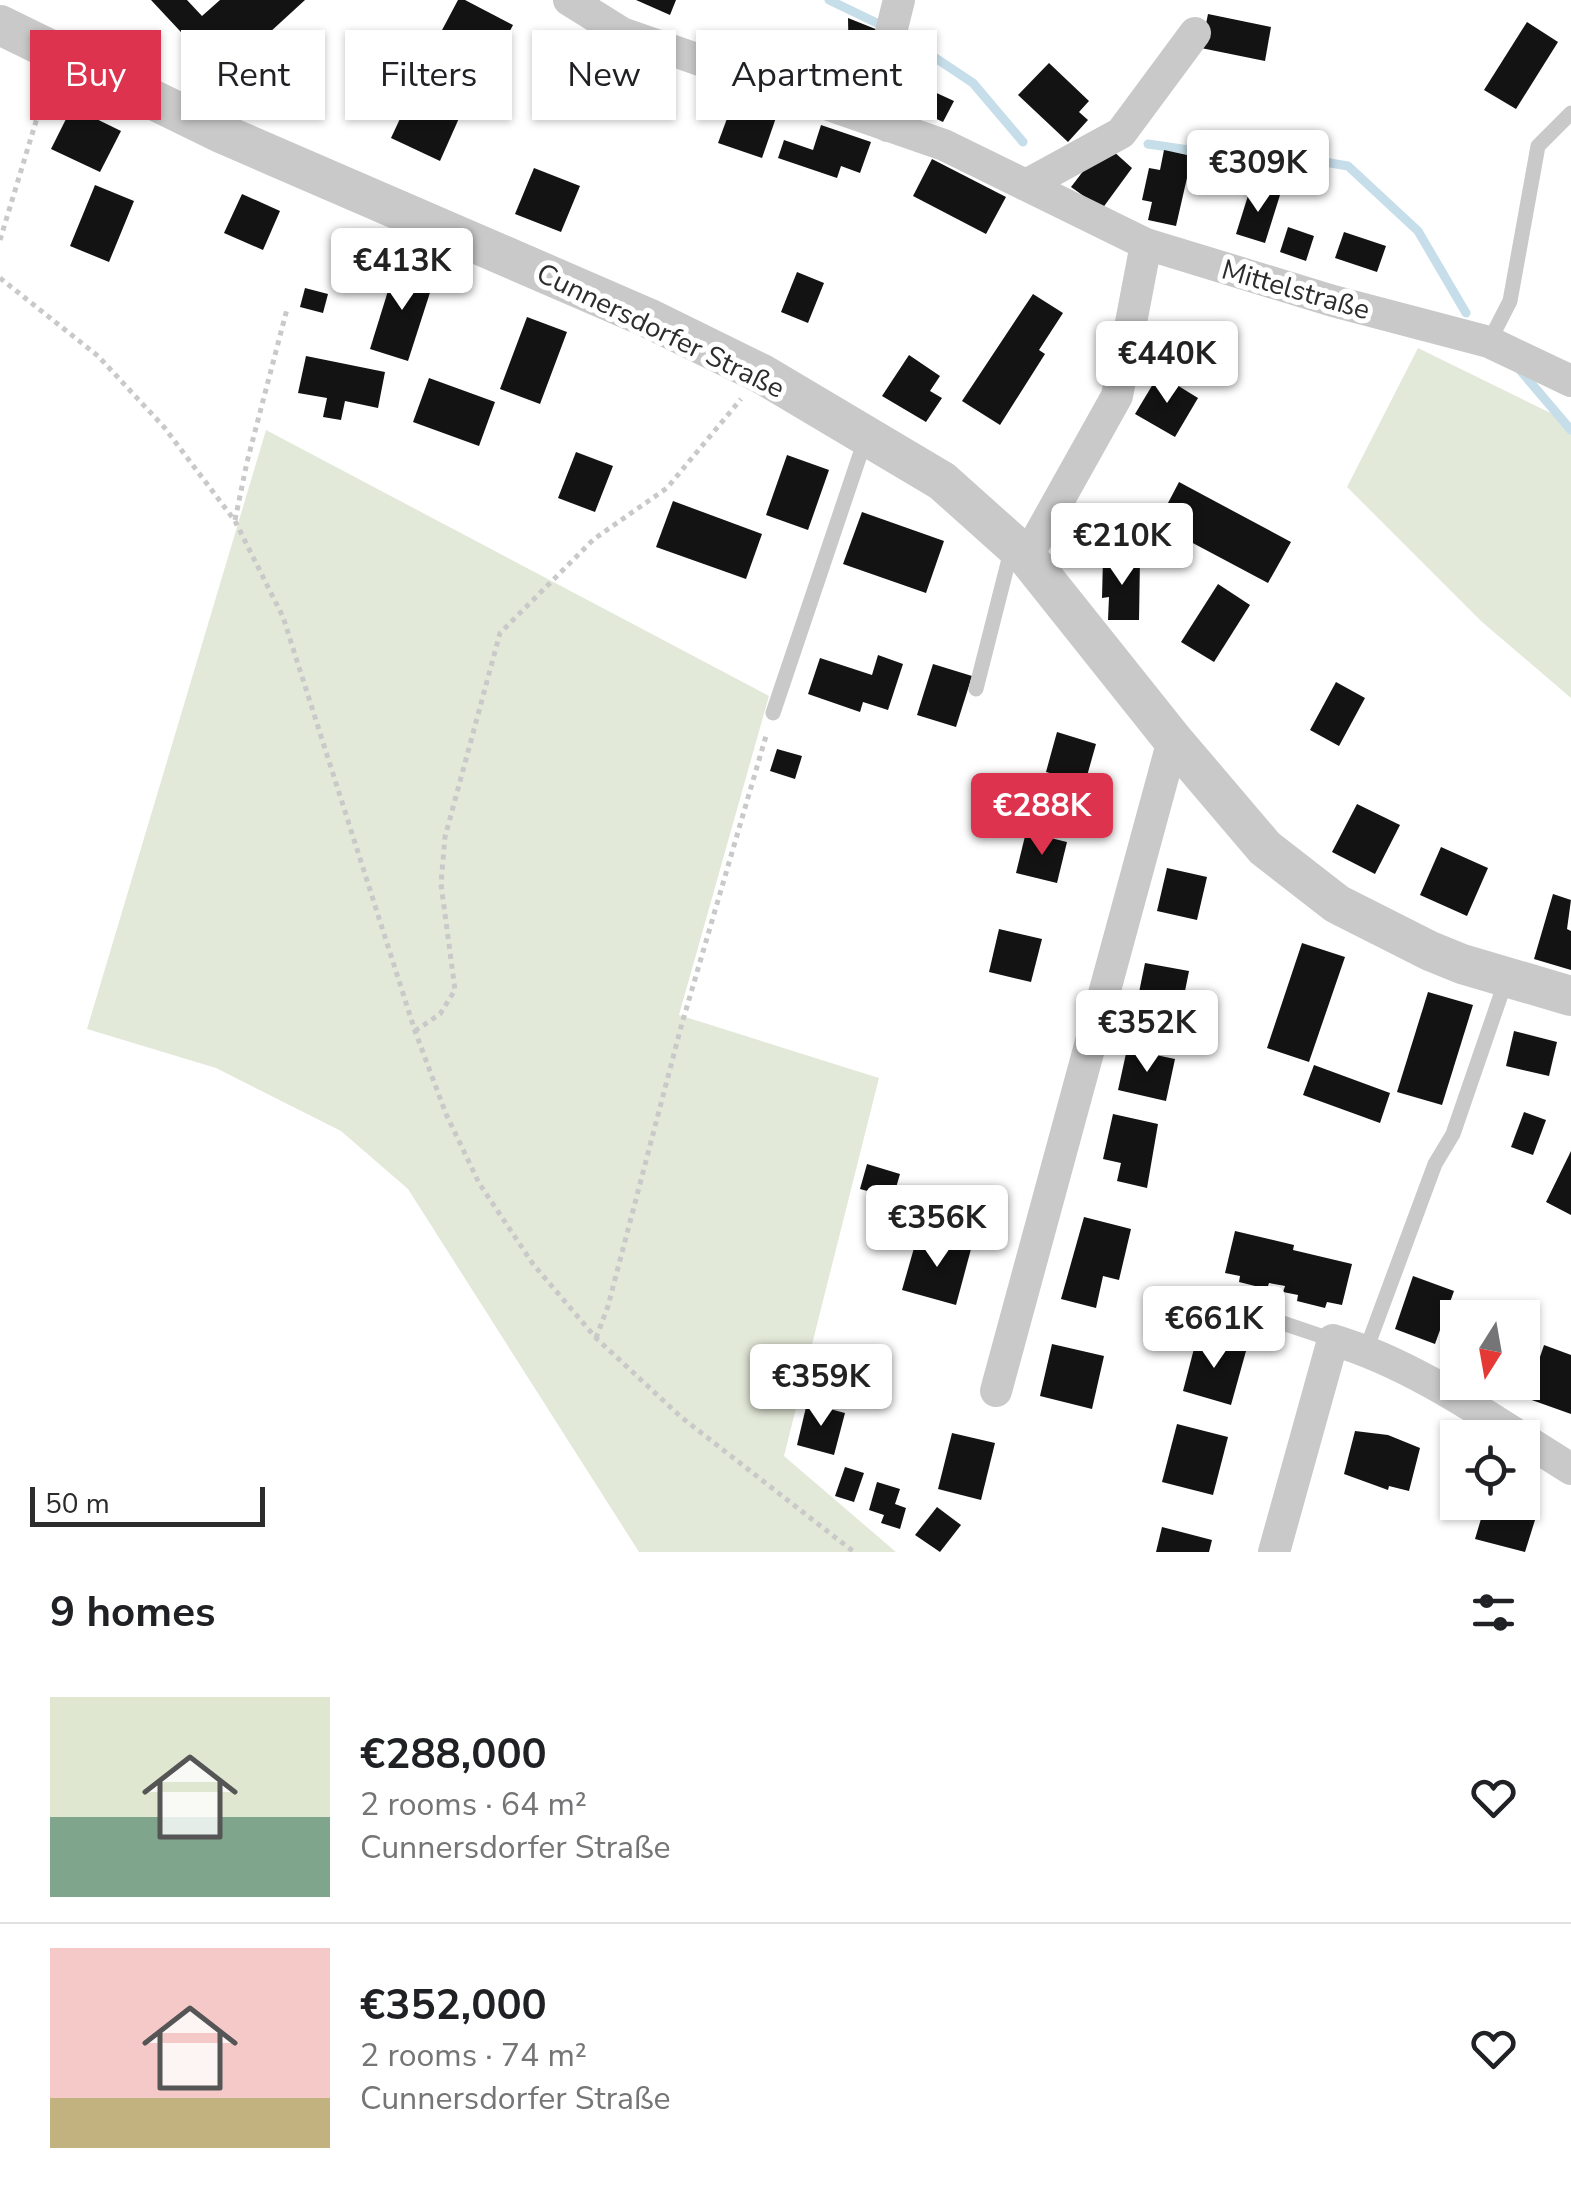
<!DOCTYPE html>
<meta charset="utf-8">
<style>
:root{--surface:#fff;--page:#f6f6f6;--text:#202124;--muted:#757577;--line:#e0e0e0;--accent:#de334e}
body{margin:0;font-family:"Nunito Sans",sans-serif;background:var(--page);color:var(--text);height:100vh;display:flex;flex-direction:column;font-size:38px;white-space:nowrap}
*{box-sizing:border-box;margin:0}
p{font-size:32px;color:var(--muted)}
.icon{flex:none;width:55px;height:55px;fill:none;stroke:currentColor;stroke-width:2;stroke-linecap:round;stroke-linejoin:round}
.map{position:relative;height:1552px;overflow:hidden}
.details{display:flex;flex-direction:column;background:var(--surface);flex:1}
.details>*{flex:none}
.banner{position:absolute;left:30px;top:30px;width:1000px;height:90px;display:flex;gap:20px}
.needle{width:65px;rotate:191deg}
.tools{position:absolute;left:1440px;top:1300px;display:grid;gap:20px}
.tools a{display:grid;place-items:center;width:100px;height:100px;border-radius:0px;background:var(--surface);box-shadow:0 2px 8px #0004;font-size:50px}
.scale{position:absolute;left:30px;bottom:25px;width:235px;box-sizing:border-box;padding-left:10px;border:5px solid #2c2c2c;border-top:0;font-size:28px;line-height:35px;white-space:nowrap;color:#2c2c2c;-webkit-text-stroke:8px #fff;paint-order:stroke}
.price{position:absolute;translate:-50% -85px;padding:0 22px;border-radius:10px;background:#fff;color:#222;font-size:32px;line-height:65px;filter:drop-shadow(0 2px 5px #0008)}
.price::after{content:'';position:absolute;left:50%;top:60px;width:30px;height:22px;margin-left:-15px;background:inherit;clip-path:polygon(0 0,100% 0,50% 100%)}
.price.current{background:var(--accent);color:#fff}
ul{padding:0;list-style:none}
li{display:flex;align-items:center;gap:30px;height:250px;padding:0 50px}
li+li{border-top:2px solid var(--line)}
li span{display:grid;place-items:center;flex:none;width:280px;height:200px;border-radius:0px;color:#555}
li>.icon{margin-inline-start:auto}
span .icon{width:120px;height:120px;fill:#fffc;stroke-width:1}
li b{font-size:42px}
h2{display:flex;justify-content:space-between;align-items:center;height:120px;padding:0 50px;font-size:42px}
.pill{padding:0 35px;border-radius:0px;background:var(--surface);box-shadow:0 2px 8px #0004;font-size:35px;line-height:90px}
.pill.current{background:var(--accent);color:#fff}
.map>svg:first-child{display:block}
</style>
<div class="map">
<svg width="1571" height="1552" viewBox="0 0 1571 1552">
<rect width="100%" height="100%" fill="#fff"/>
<g fill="#e3e9d9">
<path d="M1418,348l153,75v275l-89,-76 -135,-135z"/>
<path d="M266,430l503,266 -90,319 200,63 -95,378 112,96h-257l-231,-363 -67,-58 -125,-63 -129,-39z"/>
</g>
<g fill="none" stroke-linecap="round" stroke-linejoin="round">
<g stroke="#c6dee9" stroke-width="9">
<path d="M829,0l50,24"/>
<path d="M901,35l72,48 50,59"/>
<path d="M1148,144l48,7 46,-3 106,18 70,65 48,82"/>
<path d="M1520,370l51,60"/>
</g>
</g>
<g fill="#131313">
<path d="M151,0h36l15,16 18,-16h85l-83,76z"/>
<path d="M458,0h7l48,25 -26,50 -54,-28z"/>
<path d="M636,0h40l-6,15z"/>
<path d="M1208,14l63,13 -6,34 -64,-13z"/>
<path d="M848,18l30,12 -2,40h-27z"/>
<path d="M1527,22l31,20 -42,67 -32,-19z"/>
<path d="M1049,63l40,38 -10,11 9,8 -20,22 -50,-47z"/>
<path d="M917,84l37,17 -11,21 -36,-17z"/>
<path d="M412,93l48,23 -20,45 -49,-23z"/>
<path d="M736,94l43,15 -17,49 -44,-15z"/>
<path d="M72,107l49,24 -21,41 -49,-23z"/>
<path d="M821,125l50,17 -11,31 -19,-7 -4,12 -59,-20 6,-18 29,10z"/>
<path d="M1112,150l20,18 -30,41 -31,-22 23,-30z"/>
<path d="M1164,150l28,6 -16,70 -28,-6 4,-18 -10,-2 7,-32 11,2z"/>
<path d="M932,159l74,38 -20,37 -73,-38z"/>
<path d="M534,168l46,18 -19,46 -46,-18z"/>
<path d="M95,185l39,16 -25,61 -39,-16z"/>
<path d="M1251,186l29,9 -15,48 -29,-9z"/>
<path d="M242,194l38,17 -17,39 -39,-17z"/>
<path d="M1288,227l26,9 -8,25 -26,-9z"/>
<path d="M1344,232l42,14 -9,26 -42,-14z"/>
<path d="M396,265l39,12 -27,84 -38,-12z"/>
<path d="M797,272l27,11 -16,40 -27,-11z"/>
<path d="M305,288l23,6 -5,19 -23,-6z"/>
<path d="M1033,294l30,19 -24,37 6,4 -45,71 -38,-24z"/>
<path d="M527,317l40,15 -27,72 -40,-15z"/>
<path d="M909,355l31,21 -10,15 12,7 -16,24 -44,-26z"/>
<path d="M306,356l79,16 -7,36 -33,-7 -4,19 -18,-3 4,-19 -29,-5z"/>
<path d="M1159,374l39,24 -23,39 -40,-23z"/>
<path d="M429,378l66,24 -16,44 -66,-24z"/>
<path d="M576,452l37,14 -18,46 -37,-14z"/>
<path d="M787,455l42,15 -21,60 -42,-15z"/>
<path d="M1179,482l112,60 -23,41 -111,-59z"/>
<path d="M673,501l89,33 -16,45 -90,-32z"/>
<path d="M862,512l82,29 -18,52 -83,-29z"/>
<path d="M1103,558h37l-1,62h-31l1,-23 -7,1z"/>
<path d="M1218,584l32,21 -36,57 -33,-20z"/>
<path d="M878,655l25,9 -15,46 -25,-8 -3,10 -52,-18 12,-36 52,17z"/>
<path d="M933,664l39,12 -16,51 -39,-12z"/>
<path d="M1336,682l29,16 -26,48 -29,-16z"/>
<path d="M1057,732l39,12 -11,39 -39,-11z"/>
<path d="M777,749l25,7 -7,23 -25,-8z"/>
<path d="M1357,804l43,21 -25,49 -43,-22z"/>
<path d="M1026,832l41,10 -10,41 -41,-10z"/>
<path d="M1441,847l47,21 -21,48 -47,-21z"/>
<path d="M1167,868l40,9 -10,43 -40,-9z"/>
<path d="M1553,894l18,6 -4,29 4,2v39l-37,-11z"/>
<path d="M999,929l43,10 -11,43 -42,-10z"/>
<path d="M1302,943l43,14 -36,105 -42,-14z"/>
<path d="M1145,963l44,8 -9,45 -44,-9z"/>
<path d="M1428,992l45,13 -31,100 -45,-13z"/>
<path d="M1514,1031l43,11 -8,34 -43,-10z"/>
<path d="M1127,1049l48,10 -9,42 -48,-11z"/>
<path d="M1314,1065l76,28 -10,30 -77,-28z"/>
<path d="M1524,1112l22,8 -13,35 -22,-8z"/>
<path d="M1113,1114l45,10 -11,64 -30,-7 4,-18 -18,-4z"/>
<path d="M1571,1151v64l-25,-13z"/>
<path d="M867,1164l33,10 -7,24 -33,-9z"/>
<path d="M1084,1217l47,12 -12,51 -16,-4 -7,32 -35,-9z"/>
<path d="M1235,1231l59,14 -1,5 59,14 -10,41 -15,-3 -2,6 -28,-7 1,-6 -15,-3 2,-6 -16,-3 -2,6 -28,-7 1,-6 -15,-3z"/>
<path d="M918,1234l53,15 -15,56 -54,-15z"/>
<path d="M1413,1276l41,15 -19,53 -40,-15z"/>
<path d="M1197,1337l49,14 -15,54 -48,-14z"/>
<path d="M1052,1344l52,12 -12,53 -52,-13z"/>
<path d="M1544,1345l27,10v59l-45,-16z"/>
<path d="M807,1403l38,10 -11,42 -37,-10z"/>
<path d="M1177,1424l51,13 -15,58 -51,-13z"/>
<path d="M1355,1431l33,4 32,13 -11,43 -20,-5 -1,4 -44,-16z"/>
<path d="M952,1433l43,10 -14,57 -43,-11z"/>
<path d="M845,1467l19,6 -10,29 -19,-6z"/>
<path d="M877,1482l23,7 -5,15 11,4 -6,21 -19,-6 3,-8 -15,-5z"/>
<path d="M1522,1498l18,6 -15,48 -50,-13 11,-37h36z"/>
<path d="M937,1507l24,18 -21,27 -25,-17z"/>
<path d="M1162,1527l50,13 -3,12h-53z"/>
</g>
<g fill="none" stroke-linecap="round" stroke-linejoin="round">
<g stroke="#c9c9c9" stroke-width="5" stroke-dasharray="5 5" stroke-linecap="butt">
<path d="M0,240l47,-155"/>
<path d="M0,278l98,78 66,71 71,94 48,96 132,414 31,83 33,69 54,81 63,74 85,79 173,135"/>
<path d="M235,520l12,-58 40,-153"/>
<path d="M415,1031l25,-17 15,-24 -14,-106 4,-47 55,-204 94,-94 73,-51 74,-89"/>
<path d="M596,1338l12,-32 73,-279 85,-291"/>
</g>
<g stroke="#c9c9c9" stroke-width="15">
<path d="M1489,342l21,-41 28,-155 33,-33"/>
<path d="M976,689l36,-142"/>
<path d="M773,713l92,-273"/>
<path d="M1250,1312l83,28"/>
<path d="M1366,1350l69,-186 18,-30 53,-154"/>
</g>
<g stroke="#c9c9c9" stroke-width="32">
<path d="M569,0l53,33 322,112 202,99 187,57 156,41 82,39"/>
<path d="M888,126l3,-94 8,-32"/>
<path d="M1026,185l95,-52 74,-100"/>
<path d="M1027,557l90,-161 29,-152"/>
<path d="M996,1391l177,-651"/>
<path d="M1522,1438l49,31"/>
<path d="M1274,1552l59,-212c67,20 130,60 189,98"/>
</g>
<path stroke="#c9c9c9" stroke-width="40" d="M0,25l223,109 425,184 114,56 180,107 85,76 146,183 92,108 72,56 93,47 32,13 109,32"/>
</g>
<g text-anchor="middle" stroke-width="10" stroke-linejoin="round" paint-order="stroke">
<g font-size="28" fill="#2c2c2c" stroke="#fff">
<text transform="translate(1296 289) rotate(16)" y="10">Mittelstraße</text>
<text transform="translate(661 330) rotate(26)" y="10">Cunnersdorfer Straße</text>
</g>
</g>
</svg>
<div class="tools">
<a><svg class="needle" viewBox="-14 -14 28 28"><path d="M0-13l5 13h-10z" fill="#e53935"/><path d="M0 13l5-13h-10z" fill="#757577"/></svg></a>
<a><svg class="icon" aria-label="locate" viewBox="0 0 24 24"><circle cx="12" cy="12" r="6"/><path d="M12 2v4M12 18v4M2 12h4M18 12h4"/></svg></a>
</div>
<div class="scale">50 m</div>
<b class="price" style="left:1258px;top:215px">€309K</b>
<b class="price" style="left:402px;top:313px">€413K</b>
<b class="price" style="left:1167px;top:406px">€440K</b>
<b class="price" style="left:1122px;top:588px">€210K</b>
<b class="price current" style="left:1042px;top:858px">€288K</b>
<b class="price" style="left:1147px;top:1075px">€352K</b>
<b class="price" style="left:937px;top:1270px">€356K</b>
<b class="price" style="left:1214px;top:1371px">€661K</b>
<b class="price" style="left:821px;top:1429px">€359K</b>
<div class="banner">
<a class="pill current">Buy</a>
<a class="pill">Rent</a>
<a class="pill">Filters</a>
<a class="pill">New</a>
<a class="pill">Apartment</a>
</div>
</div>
<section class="details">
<h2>9 homes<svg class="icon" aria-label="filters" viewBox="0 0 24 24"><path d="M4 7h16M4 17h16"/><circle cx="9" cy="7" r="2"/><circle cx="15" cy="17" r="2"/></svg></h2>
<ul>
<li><span style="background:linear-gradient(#dfe7d0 60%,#7fa58c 0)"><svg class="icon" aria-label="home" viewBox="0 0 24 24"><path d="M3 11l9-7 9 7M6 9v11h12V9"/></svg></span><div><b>€288,000</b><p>2 rooms · 64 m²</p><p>Cunnersdorfer Straße</p></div><svg class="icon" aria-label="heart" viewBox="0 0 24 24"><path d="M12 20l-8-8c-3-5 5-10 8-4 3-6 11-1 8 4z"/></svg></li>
<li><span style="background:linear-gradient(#f6c9c9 75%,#c2b280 0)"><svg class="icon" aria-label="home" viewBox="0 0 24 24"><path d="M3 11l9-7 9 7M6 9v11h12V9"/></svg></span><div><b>€352,000</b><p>2 rooms · 74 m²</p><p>Cunnersdorfer Straße</p></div><svg class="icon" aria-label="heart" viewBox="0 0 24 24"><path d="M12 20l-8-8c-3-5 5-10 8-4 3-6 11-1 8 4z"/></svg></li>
</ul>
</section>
